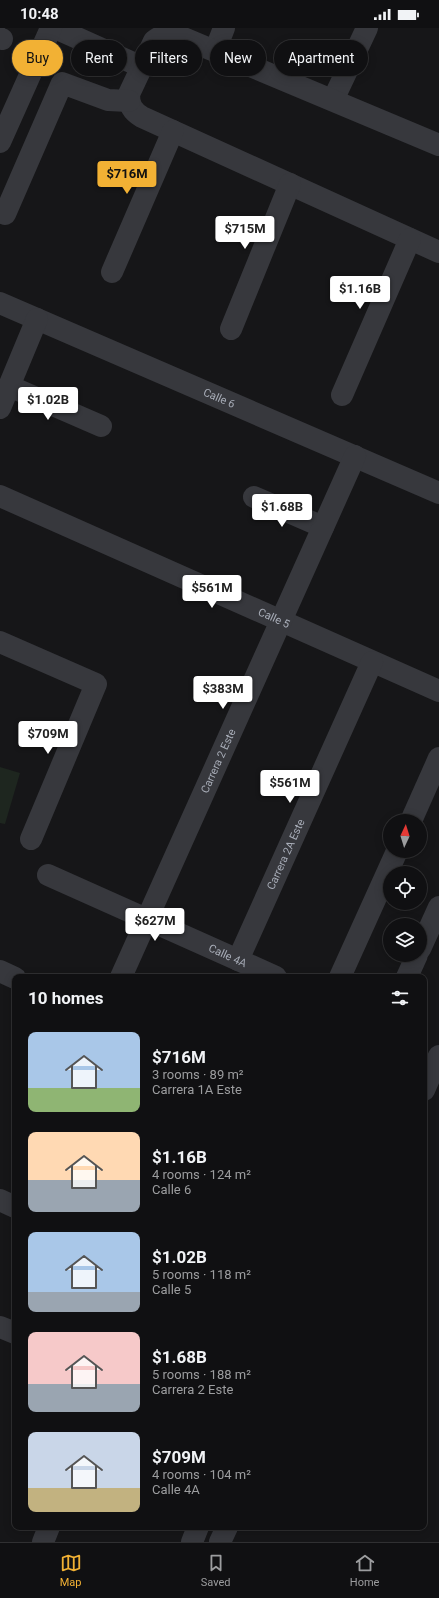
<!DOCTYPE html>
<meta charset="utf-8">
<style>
:root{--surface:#101012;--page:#19191b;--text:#f1f3f6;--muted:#9c9d9f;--line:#303032;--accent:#f2b134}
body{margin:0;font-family:Roboto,sans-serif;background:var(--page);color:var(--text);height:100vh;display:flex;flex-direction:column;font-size:15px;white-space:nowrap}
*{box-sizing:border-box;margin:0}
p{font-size:13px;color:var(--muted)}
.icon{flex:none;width:22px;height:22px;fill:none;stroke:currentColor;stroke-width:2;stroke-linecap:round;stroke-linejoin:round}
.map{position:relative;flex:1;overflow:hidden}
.panel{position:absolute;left:12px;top:946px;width:415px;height:556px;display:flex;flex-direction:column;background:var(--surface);border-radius:8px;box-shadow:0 2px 10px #0003,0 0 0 1px var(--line)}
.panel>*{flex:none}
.top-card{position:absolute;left:12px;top:12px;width:415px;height:36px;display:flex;gap:8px}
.needle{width:26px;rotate:4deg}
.buttons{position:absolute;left:383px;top:786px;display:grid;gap:8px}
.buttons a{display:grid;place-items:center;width:44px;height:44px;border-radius:50%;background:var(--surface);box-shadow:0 2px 10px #0003,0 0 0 1px var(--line);font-size:20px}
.price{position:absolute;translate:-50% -34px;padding:0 9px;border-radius:4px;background:#fff;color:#222;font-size:13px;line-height:26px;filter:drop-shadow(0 1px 2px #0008)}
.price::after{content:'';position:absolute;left:50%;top:24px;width:12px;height:9px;margin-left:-6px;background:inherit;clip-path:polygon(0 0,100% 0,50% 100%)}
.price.active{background:var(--accent);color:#111}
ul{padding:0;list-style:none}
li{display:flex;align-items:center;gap:12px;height:100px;padding:0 16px}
li span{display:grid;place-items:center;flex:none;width:112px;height:80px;border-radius:8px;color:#555}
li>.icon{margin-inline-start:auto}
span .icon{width:48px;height:48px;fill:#fffc;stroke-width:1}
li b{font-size:17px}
h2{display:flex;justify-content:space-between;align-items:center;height:48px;padding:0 16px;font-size:17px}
.chip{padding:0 14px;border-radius:18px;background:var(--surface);box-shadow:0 2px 10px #0003,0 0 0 1px var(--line);font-size:14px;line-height:36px}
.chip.active{background:var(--accent);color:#111}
.status{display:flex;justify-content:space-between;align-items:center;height:28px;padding:0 20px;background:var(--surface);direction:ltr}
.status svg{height:11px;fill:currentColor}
.menu{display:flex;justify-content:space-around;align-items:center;height:56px;border-top:1px solid var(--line);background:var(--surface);font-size:11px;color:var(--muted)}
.menu a{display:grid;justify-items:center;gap:2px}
.menu .active{color:var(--accent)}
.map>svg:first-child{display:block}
</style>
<div class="status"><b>10:48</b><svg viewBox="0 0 49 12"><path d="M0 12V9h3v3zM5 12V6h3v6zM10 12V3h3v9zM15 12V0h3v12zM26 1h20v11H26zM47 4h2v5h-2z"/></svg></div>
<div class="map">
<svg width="439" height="1514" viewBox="0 0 439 1514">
<rect width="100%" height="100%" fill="#161618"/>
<path fill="#1e261f" d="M0,739l20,6 -15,51 -5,-1z"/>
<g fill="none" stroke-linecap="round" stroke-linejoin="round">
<g stroke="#37383d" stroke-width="22">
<path d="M55,0l87,39"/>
<path d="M0,10l2,1"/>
<path d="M215,23l9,-23"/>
<path d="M333,72l34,-72"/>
<path d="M0,114l51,-114"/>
<path d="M439,117l-265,-111c-8,0 -14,2 -20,7l-25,53c0,11 3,17 13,23l297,135"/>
<path d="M5,186l57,-131 46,17 21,1"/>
<path d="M112,244l61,-141"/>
<path id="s1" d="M0,275l439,190"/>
<path d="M231,301l59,-145"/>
<path d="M9,358l92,40"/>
<path d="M342,367l68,-156"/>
<path d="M0,380l37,-89"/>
<path id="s2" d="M0,468l439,195"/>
<path d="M254,469l69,30"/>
<path d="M0,614l96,42 -65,155"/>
<path d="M411,793l28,-63"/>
<path id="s3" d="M48,847l228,102"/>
<path d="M420,921l19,-42"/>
<path id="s4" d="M238,932l134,-298"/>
<path d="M0,943l15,7"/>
<path id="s5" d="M121,949l234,-521"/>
<path d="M340,949l57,-126"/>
<path d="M407,949l10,-22"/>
<path d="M424,1062l15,-34"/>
<path d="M0,1172l15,7"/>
<path d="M0,1299l15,6"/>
<path d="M43,1514l6,-15"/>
<path d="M192,1514l6,-15"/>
<path d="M220,1514l7,-15"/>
</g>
</g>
<g text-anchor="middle" stroke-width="3" stroke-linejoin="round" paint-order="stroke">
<g font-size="11" fill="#a8adb8" stroke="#111113">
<text dy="4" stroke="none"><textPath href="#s1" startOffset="239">Calle 6</textPath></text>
<text dy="4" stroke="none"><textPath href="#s2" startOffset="300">Calle 5</textPath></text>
<text dy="4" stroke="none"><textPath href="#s5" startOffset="237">Carrera 2 Este</textPath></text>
<text dy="4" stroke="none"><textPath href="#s4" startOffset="116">Carrera 2A Este</textPath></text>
<text dy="4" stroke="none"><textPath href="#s3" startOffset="197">Calle 4A</textPath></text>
</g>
</g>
</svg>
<div class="buttons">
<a><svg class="needle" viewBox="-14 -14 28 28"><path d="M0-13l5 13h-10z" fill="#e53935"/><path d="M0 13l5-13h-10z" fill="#9c9d9f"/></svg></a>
<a><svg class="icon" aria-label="locate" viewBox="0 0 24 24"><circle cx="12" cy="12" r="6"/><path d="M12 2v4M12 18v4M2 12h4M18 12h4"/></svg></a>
<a><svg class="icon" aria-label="layers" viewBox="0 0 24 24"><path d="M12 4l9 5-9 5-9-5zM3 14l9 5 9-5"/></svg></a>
</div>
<b class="price active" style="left:127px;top:167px">$716M</b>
<b class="price" style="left:245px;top:222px">$715M</b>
<b class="price" style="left:360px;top:282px">$1.16B</b>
<b class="price" style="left:48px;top:393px">$1.02B</b>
<b class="price" style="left:282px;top:500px">$1.68B</b>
<b class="price" style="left:212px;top:581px">$561M</b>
<b class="price" style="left:223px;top:682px">$383M</b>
<b class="price" style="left:48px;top:727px">$709M</b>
<b class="price" style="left:290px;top:776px">$561M</b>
<b class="price" style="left:155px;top:914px">$627M</b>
<div class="top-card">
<a class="chip active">Buy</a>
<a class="chip">Rent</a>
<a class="chip">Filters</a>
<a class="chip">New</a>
<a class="chip">Apartment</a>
</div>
<section class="panel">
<h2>10 homes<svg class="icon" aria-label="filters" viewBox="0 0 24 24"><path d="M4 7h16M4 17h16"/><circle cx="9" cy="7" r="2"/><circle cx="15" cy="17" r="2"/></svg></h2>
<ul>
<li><span style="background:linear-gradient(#a9c7e8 70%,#8fb573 0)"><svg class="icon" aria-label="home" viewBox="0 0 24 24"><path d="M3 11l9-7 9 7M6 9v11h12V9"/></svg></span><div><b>$716M</b><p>3 rooms · 89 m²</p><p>Carrera 1A Este</p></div></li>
<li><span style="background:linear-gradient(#ffd9b3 60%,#9aa5b1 0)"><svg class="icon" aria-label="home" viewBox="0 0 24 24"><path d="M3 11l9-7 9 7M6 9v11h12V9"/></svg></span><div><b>$1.16B</b><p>4 rooms · 124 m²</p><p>Calle 6</p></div></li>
<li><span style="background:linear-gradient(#a9c7e8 75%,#9aa5b1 0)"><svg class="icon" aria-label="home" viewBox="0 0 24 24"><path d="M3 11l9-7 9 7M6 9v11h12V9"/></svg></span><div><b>$1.02B</b><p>5 rooms · 118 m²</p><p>Calle 5</p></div></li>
<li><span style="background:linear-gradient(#f6c9c9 65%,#9aa5b1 0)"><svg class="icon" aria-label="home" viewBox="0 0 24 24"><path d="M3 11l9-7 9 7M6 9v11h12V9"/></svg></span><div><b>$1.68B</b><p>5 rooms · 188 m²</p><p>Carrera 2 Este</p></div></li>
<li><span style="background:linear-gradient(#c9d6e8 70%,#c2b280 0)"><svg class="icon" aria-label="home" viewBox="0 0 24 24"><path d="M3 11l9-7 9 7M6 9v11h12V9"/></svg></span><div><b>$709M</b><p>4 rooms · 104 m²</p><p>Calle 4A</p></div></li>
</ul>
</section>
</div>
<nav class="menu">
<a class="active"><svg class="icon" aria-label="map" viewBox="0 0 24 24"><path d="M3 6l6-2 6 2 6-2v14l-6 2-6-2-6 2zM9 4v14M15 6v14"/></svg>Map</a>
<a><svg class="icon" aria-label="saved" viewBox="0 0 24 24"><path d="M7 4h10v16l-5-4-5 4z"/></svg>Saved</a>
<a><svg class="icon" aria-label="home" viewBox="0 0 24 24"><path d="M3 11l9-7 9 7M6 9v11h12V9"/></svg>Home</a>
</nav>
